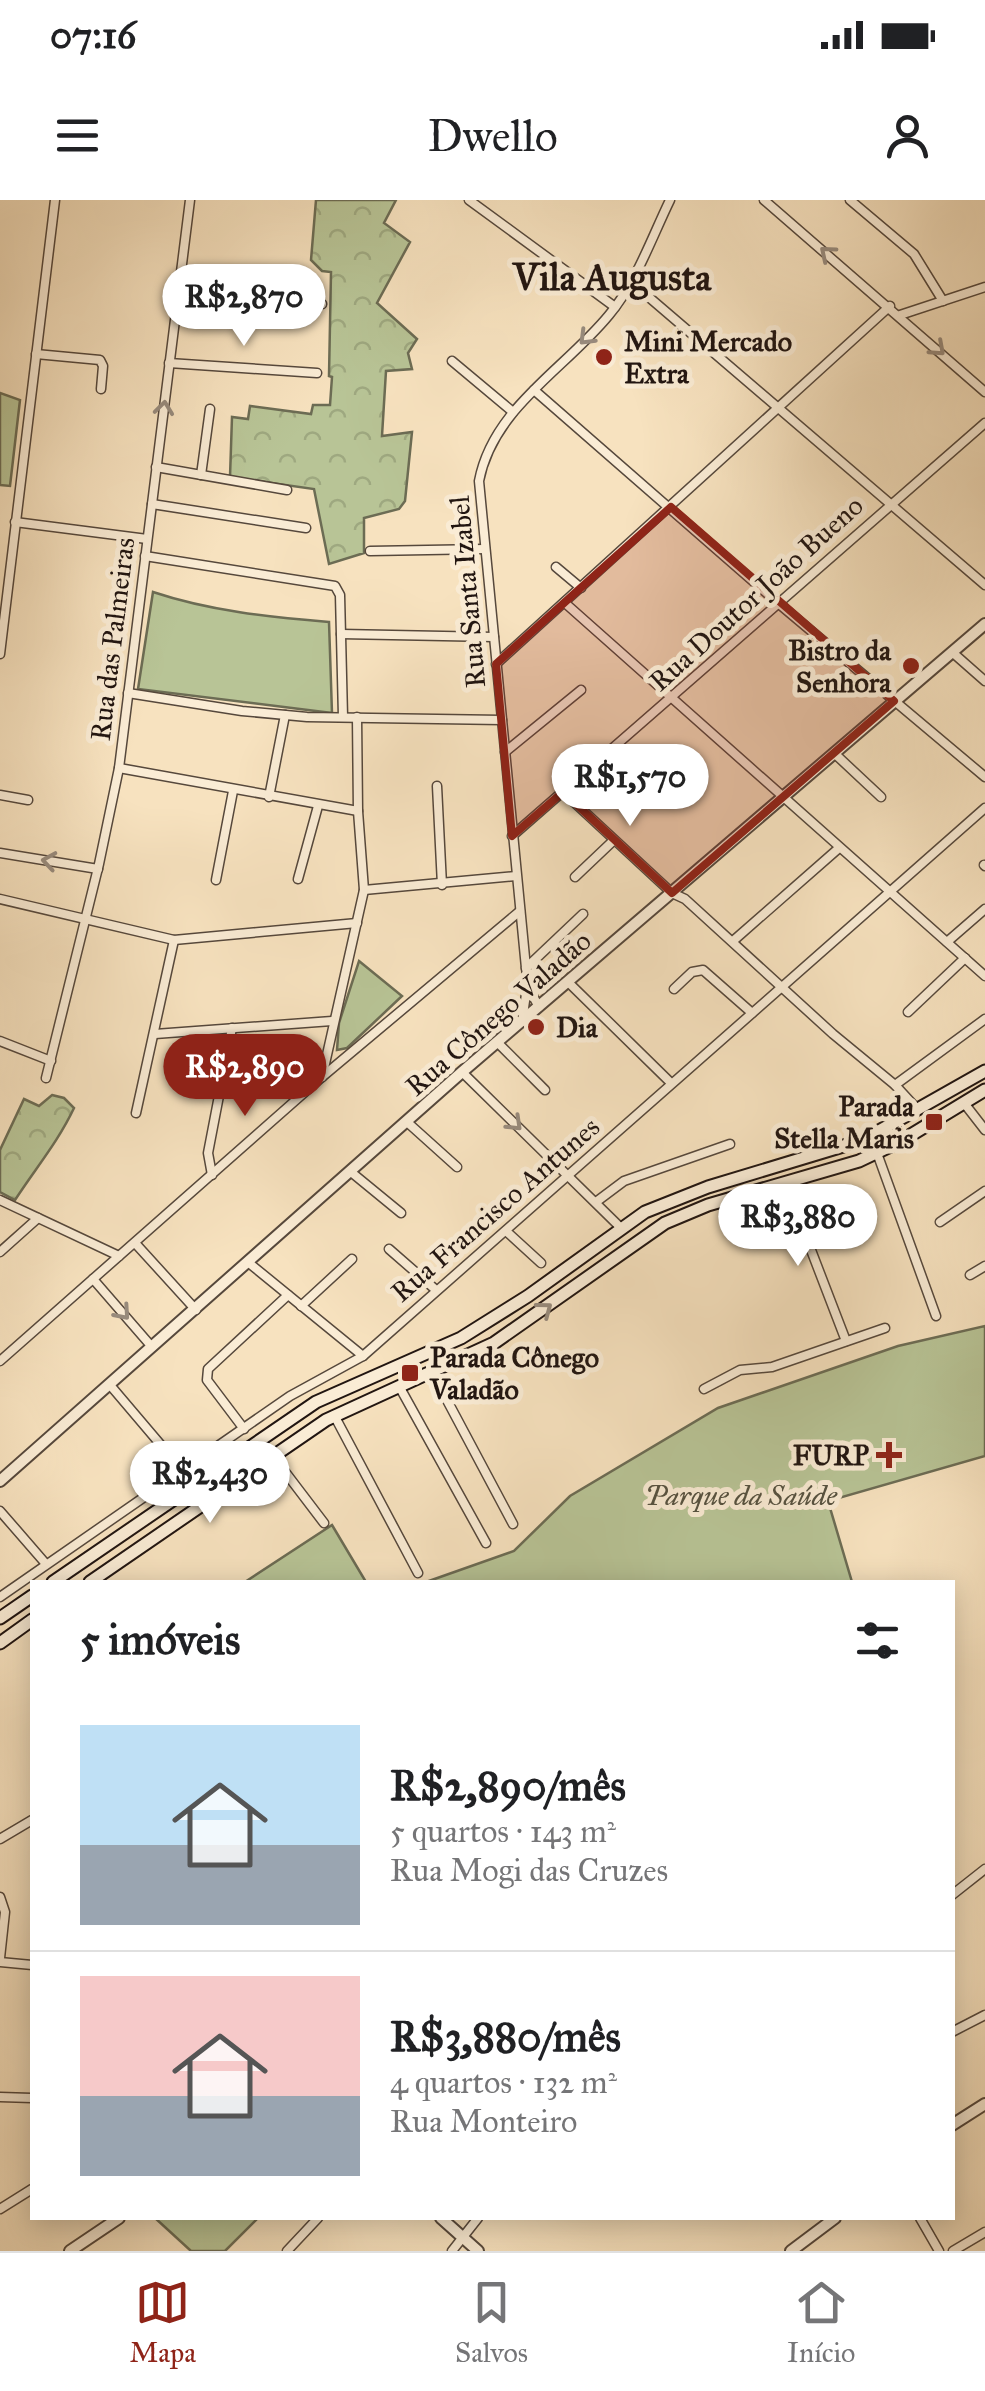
<!DOCTYPE html>
<html lang="pt">
<meta charset="utf-8">
<style>
:root{--surface:#fff;--page:#f6f6f6;--text:#202124;--muted:#757577;--line:#e0e0e0;--accent:#8f2418}
body{margin:0;font-family:"IM FELL Great Primer",serif;background:var(--page);color:var(--text);height:100vh;display:flex;flex-direction:column;font-size:38px;white-space:nowrap}
*{box-sizing:border-box;margin:0}
p{font-size:32px;color:var(--muted)}
.icon{flex:none;width:55px;height:55px;fill:none;stroke:currentColor;stroke-width:2;stroke-linecap:round;stroke-linejoin:round}
.map{position:relative;flex:1;overflow:hidden}
.sheet{position:absolute;left:30px;top:1380px;width:925px;height:640px;display:flex;flex-direction:column;background:var(--surface);border-radius:0px;box-shadow:0 5px 25px #0003}
.sheet>*{flex:none}
.price{position:absolute;translate:-50% -85px;padding:0 22px;border-radius:35px;background:#fff;color:#222;font-size:32px;line-height:65px;filter:drop-shadow(0 2px 5px #0008)}
.price::after{content:'';position:absolute;left:50%;top:60px;width:30px;height:22px;margin-left:-15px;background:inherit;clip-path:polygon(0 0,100% 0,50% 100%)}
.price.on{background:var(--accent);color:#fff}
ul{padding:0;list-style:none}
li{display:flex;align-items:center;gap:30px;height:250px;padding:0 50px}
li+li{border-top:2px solid var(--line)}
li span{display:grid;place-items:center;flex:none;width:280px;height:200px;border-radius:0px;color:#555}
li>.icon{margin-inline-start:auto}
span .icon{width:120px;height:120px;fill:#fffc;stroke-width:1}
li b{font-size:42px}
h2{display:flex;justify-content:space-between;align-items:center;height:120px;padding:0 50px;font-size:42px}
.status{display:flex;justify-content:space-between;align-items:center;height:70px;padding:0 50px;background:var(--surface);direction:ltr}
.status svg{height:28px;fill:currentColor}
header{display:flex;justify-content:space-between;align-items:center;height:130px;padding:0 50px;background:var(--surface);font-size:45px;font-weight:600}
.tab-bar{display:flex;justify-content:space-around;align-items:center;height:140px;border-top:2px solid var(--line);background:var(--surface);font-size:28px;color:var(--muted)}
.tab-bar a{display:grid;justify-items:center;gap:5px}
.tab-bar .on{color:var(--accent)}
.map>svg:first-child{display:block}
</style>
<div class="status"><b>07:16</b><svg viewBox="0 0 49 12"><path d="M0 12V9h3v3zM5 12V6h3v6zM10 12V3h3v9zM15 12V0h3v12zM26 1h20v11H26zM47 4h2v5h-2z"/></svg></div>
<header><svg class="icon" aria-label="menu" viewBox="0 0 24 24"><path d="M4 6h16M4 12h16M4 18h16"/></svg>Dwello<svg class="icon" aria-label="person" viewBox="0 0 24 24"><circle cx="12" cy="8" r="4"/><path d="M4 21q1-7 8-7t8 7"/></svg></header>
<div class="map">
<svg width="985" height="2051" viewBox="0 0 985 2051">
<defs>
<pattern id="forest-crowns" width="20" height="18" patternUnits="userSpaceOnUse" patternTransform="scale(2.5)"><rect width="20" height="18" fill="#b8c496"/><path d="M2 6a3 3 0 1 1 6 0M12 15a3 3 0 1 1 6 0" fill="none" stroke="#9ea880"/></pattern>
</defs>
<rect width="100%" height="100%" fill="#f7e2bf"/>
<filter id="stains"><feTurbulence type="fractalNoise" baseFrequency=".002" numOctaves="4"/><feColorMatrix values="0 0 0 0 .2 0 0 0 0 .09 0 0 0 0 .02 0 0 0 .5 -.17"/></filter>
<radialGradient id="worn" r=".72"><stop offset=".6" stop-color="#630" stop-opacity="0"/><stop offset="1" stop-color="#630" stop-opacity=".3"/></radialGradient>
<g fill="#b8c496" stroke="#6c6c54" stroke-width="2.5">
<path d="M0,193l20,7 -10,86 -10,-1z"/>
<path d="M153,392c57,19 116,25 176,30l3,91 -194,-24z"/>
<path d="M359,761l43,35 -55,52 -10,2 2,-27z"/>
<path d="M985,1126v130l-157,45 24,81h-426l88,-31 56,-55 148,-88 180,-62z"/>
<path d="M332,1325l34,57h-121z"/>
<path d="M155,2018h103l-33,33h-34z"/>
</g>
<g fill="url(#forest-crowns)" stroke="#6c6c54" stroke-width="2.5">
<path d="M316,0h80l-12,23 26,19 -33,61 40,36 -9,14 4,16 -26,2 -4,65 30,-4 -7,69 -6,8 -35,9v35l-35,11 -15,-75 -84,-12 2,-60 16,2 2,-13 61,8 2,-9h17l2,-28 -3,-1 2,-104 -9,-1 -11,-11z"/>
<path d="M52,895l12,3 10,10c-16,34 -39,61 -59,92l-15,-8v-42l24,-51 15,7z"/>
</g>
<g fill="none" stroke-linecap="round" stroke-linejoin="round">
<g stroke="#56483c" stroke-width="11">
<g id="minor">
<path d="M469,0l146,107"/>
<path d="M764,0l221,192"/>
<path d="M850,0l64,54 29,47"/>
<path d="M630,81l355,304"/>
<path d="M179,90l143,14"/>
<path d="M900,115l85,-28"/>
<path d="M36,154l64,6 3,6 -2,23"/>
<path d="M452,161l61,51"/>
<path d="M169,163l148,10"/>
<path d="M534,190l244,213 207,174"/>
<path d="M156,267l131,23"/>
<path d="M201,275l9,-66"/>
<path d="M152,304l154,24"/>
<path d="M15,322l132,17"/>
<path d="M370,351l115,-2"/>
<path d="M145,356l190,30 5,9 3,122"/>
<path d="M556,367l25,21"/>
<path d="M565,403l420,373"/>
<path d="M341,434l153,3"/>
<path d="M952,452l33,29"/>
<path d="M0,454l55,-454"/>
<path d="M496,464l394,-358"/>
<path d="M128,493l114,18 65,6 195,3"/>
<path d="M505,552l76,-62"/>
<path d="M834,553l47,44"/>
<path d="M119,568l239,43"/>
<path d="M437,586l5,99"/>
<path d="M563,592l109,101 13,6 148,135 62,51 23,25"/>
<path d="M0,595l28,5"/>
<path d="M269,597l16,-82"/>
<path d="M512,636l473,-413"/>
<path d="M0,653l98,16"/>
<path d="M984,665l1,1"/>
<path d="M575,677l39,-37"/>
<path d="M298,679l20,-73"/>
<path d="M216,680l17,-89"/>
<path d="M364,690l152,-14"/>
<path d="M0,699l174,41 183,-17"/>
<path d="M733,741l106,-93"/>
<path d="M947,742l38,-33"/>
<path d="M526,768l57,-54"/>
<path d="M568,782l103,101"/>
<path d="M674,789l18,-17 11,-2 49,43"/>
<path d="M539,807l-10,-18 -3,-21 -47,-487c14,-73 85,-111 130,-166 27,-32 43,-78 61,-115"/>
<path d="M908,812l57,-54"/>
<path d="M522,822l5,-35"/>
<path d="M155,834l177,-13"/>
<path d="M0,841l51,20"/>
<path d="M497,842l48,48"/>
<path d="M462,872l159,156"/>
<path d="M322,877l42,-187 -6,-79 -1,-94"/>
<path d="M46,878l53,-214 20,-96 71,-568"/>
<path d="M895,885l90,-66"/>
<path d="M964,903l21,27"/>
<path d="M136,913l38,-173"/>
<path d="M407,922l50,45"/>
<path d="M877,953l59,163"/>
<path d="M351,972l50,41"/>
<path d="M212,975l-4,-22 24,-125"/>
<path d="M786,985l60,156"/>
<path d="M0,1000l119,56"/>
<path d="M596,1002l28,-21 106,-37"/>
<path d="M940,1022l45,-31"/>
<path d="M506,1031l35,32"/>
<path d="M135,1043l61,67"/>
<path d="M389,1049l47,41"/>
<path d="M0,1052l38,-34"/>
<path d="M249,1063l114,93"/>
<path d="M970,1075l15,-9"/>
<path d="M93,1079l59,68"/>
<path d="M301,1106l51,-47"/>
<path d="M0,1161l322,-284 198,-166"/>
<path d="M432,1172l81,152"/>
<path d="M110,1185l73,86"/>
<path d="M399,1186l87,157"/>
<path d="M704,1189l36,-19 32,-3 113,-39"/>
<path d="M334,1215l84,158"/>
<path d="M244,1229l-37,-49 1,-11 80,-74"/>
<path d="M273,1256l51,67"/>
<path d="M0,1311l46,53"/>
<path d="M0,1397l290,-201 73,-40 622,-548"/>
<path d="M0,1639l32,-19"/>
<path d="M952,1695l33,-26"/>
<path d="M0,1697l5,15 -5,46"/>
<path d="M0,1762l32,3"/>
<path d="M952,1832l33,-17"/>
<path d="M0,1897l32,1"/>
<path d="M0,2009l32,-20"/>
<path d="M920,2018l19,33"/>
<path d="M287,2051l31,-33"/>
<path d="M452,2051l26,-33"/>
<path d="M953,2051l32,-19"/>
</g>
</g>
<g stroke="#56483c" stroke-width="14">
<g id="tertiary">
<path d="M0,1281l462,-409 523,-448"/>
<path d="M952,1925l33,-21"/>
<path d="M441,2018l37,33"/>
<path d="M70,2051l49,-33"/>
<path d="M791,2051l44,-33"/>
</g>
</g>
<g stroke="#211511" stroke-width="15">
<g id="secondary">
<path d="M53,1382l263,-180 145,-64 67,-42 117,-84 63,-25 155,-47 122,-69"/>
<path d="M90,1382l236,-162 168,-77 171,-120 43,-18 151,-44 42,-20 84,-51"/>
<path d="M0,1418l32,-22"/>
<path d="M0,1443l32,-23"/>
</g>
</g>
<use href="#minor" stroke="#faecd5" stroke-width="8"/>
<use href="#tertiary" stroke="#faecd5" stroke-width="10"/>
<use href="#secondary" stroke="#faecd5" stroke-width="11"/>
</g>
<defs><path id="oneway-chevron" d="M-2-3.5L2.5 0L-2 3.5" fill="none" stroke-width="1.6" stroke-linecap="round" stroke-linejoin="round" transform="scale(2.5)"/></defs>
<g stroke="#988b7d">
<use href="#oneway-chevron" transform="translate(827 53) rotate(-140)"/>
<use href="#oneway-chevron" transform="translate(586 138) rotate(135)"/>
<use href="#oneway-chevron" transform="translate(938 149) rotate(42)"/>
<use href="#oneway-chevron" transform="translate(164 208) rotate(-83)"/>
<use href="#oneway-chevron" transform="translate(49 661) rotate(-171)"/>
<use href="#oneway-chevron" transform="translate(515 924) rotate(44)"/>
<use href="#oneway-chevron" transform="translate(545 1109) rotate(-37)"/>
<use href="#oneway-chevron" transform="translate(123 1113) rotate(49)"/>
</g>
<path fill="#8f2418" fill-opacity="0.2" stroke="#8f2418" stroke-width="8" stroke-linejoin="round" d="M671,307l223,194 -222,192 -109,-101 -51,44 -16,-172z"/>
<g fill="#8f2418" stroke="#faecd5" stroke-width="4">
<circle cx="604" cy="157" r="10"/>
<circle cx="911" cy="466" r="10"/>
<circle cx="536" cy="827" r="10"/>
<rect x="924" y="912" width="20" height="20" rx="5"/>
<rect x="400" y="1163" width="20" height="20" rx="5"/>
<path d="M884 1240h10v10h10v10h-10v10h-10v-10h-10v-10h10z"/>
</g>
<g text-anchor="middle" stroke-width="10" stroke-linejoin="round" paint-order="stroke">
<g font-size="28" font-weight="bold" fill="#211511" stroke="#faecd5" text-anchor="start">
<text x="624" y="151">Mini Mercado<tspan x="624" dy="32">Extra</tspan></text>
<text x="891" y="460" text-anchor="end">Bistro da<tspan x="891" dy="32">Senhora</tspan></text>
<text x="556" y="837">Dia</text>
<text x="914" y="916" text-anchor="end">Parada<tspan x="914" dy="32">Stella Maris</tspan></text>
<text x="430" y="1167">Parada Cônego<tspan x="430" dy="32">Valadão</tspan></text>
<text x="869" y="1265" text-anchor="end">FURP</text>
</g>
<g font-size="28" fill="#211511" stroke="#faecd5">
<text transform="translate(467 392) rotate(-95)" y="10">Rua Santa Izabel</text>
<text transform="translate(756 393) rotate(-42)" y="10">Rua Doutor João Bueno</text>
<text transform="translate(112 439) rotate(-83)" y="10">Rua das Palmeiras</text>
<text transform="translate(498 813) rotate(-41)" y="10">Rua Cônego Valadão</text>
<text transform="translate(495 1009) rotate(-41)" y="10">Rua Francisco Antunes</text>
</g>
<g font-size="28" font-style="italic" fill="#565240" stroke="#faecd5">
<text x="741" y="1305">Parque da Saúde</text>
</g>
<g font-size="38" font-weight="bold" fill="#211511" stroke="#faecd5">
<text x="612" y="90">Vila Augusta</text>
</g>
</g>
<rect width="100%" height="100%" filter="url(#stains)"/>
<rect width="100%" height="100%" fill="url(#worn)"/>
</svg>
<b class="price" style="left:244px;top:149px">R$2,870</b>
<b class="price" style="left:630px;top:629px">R$1,570</b>
<b class="price on" style="left:245px;top:919px">R$2,890</b>
<b class="price" style="left:798px;top:1069px">R$3,880</b>
<b class="price" style="left:210px;top:1326px">R$2,430</b>
<section class="sheet">
<h2>5 imóveis<svg class="icon" aria-label="filters" viewBox="0 0 24 24"><path d="M4 7h16M4 17h16"/><circle cx="9" cy="7" r="2"/><circle cx="15" cy="17" r="2"/></svg></h2>
<ul>
<li><span style="background:linear-gradient(#bfe0f5 60%,#9aa5b1 0)"><svg class="icon" aria-label="home" viewBox="0 0 24 24"><path d="M3 11l9-7 9 7M6 9v11h12V9"/></svg></span><div><b>R$2,890/mês</b><p>5 quartos · 143 m²</p><p>Rua Mogi das Cruzes</p></div></li>
<li><span style="background:linear-gradient(#f6c9c9 60%,#9aa5b1 0)"><svg class="icon" aria-label="home" viewBox="0 0 24 24"><path d="M3 11l9-7 9 7M6 9v11h12V9"/></svg></span><div><b>R$3,880/mês</b><p>4 quartos · 132 m²</p><p>Rua Monteiro</p></div></li>
</ul>
</section>
</div>
<nav class="tab-bar">
<a class="on"><svg class="icon" aria-label="map" viewBox="0 0 24 24"><path d="M3 6l6-2 6 2 6-2v14l-6 2-6-2-6 2zM9 4v14M15 6v14"/></svg>Mapa</a>
<a><svg class="icon" aria-label="saved" viewBox="0 0 24 24"><path d="M7 4h10v16l-5-4-5 4z"/></svg>Salvos</a>
<a><svg class="icon" aria-label="home" viewBox="0 0 24 24"><path d="M3 11l9-7 9 7M6 9v11h12V9"/></svg>Início</a>
</nav>
